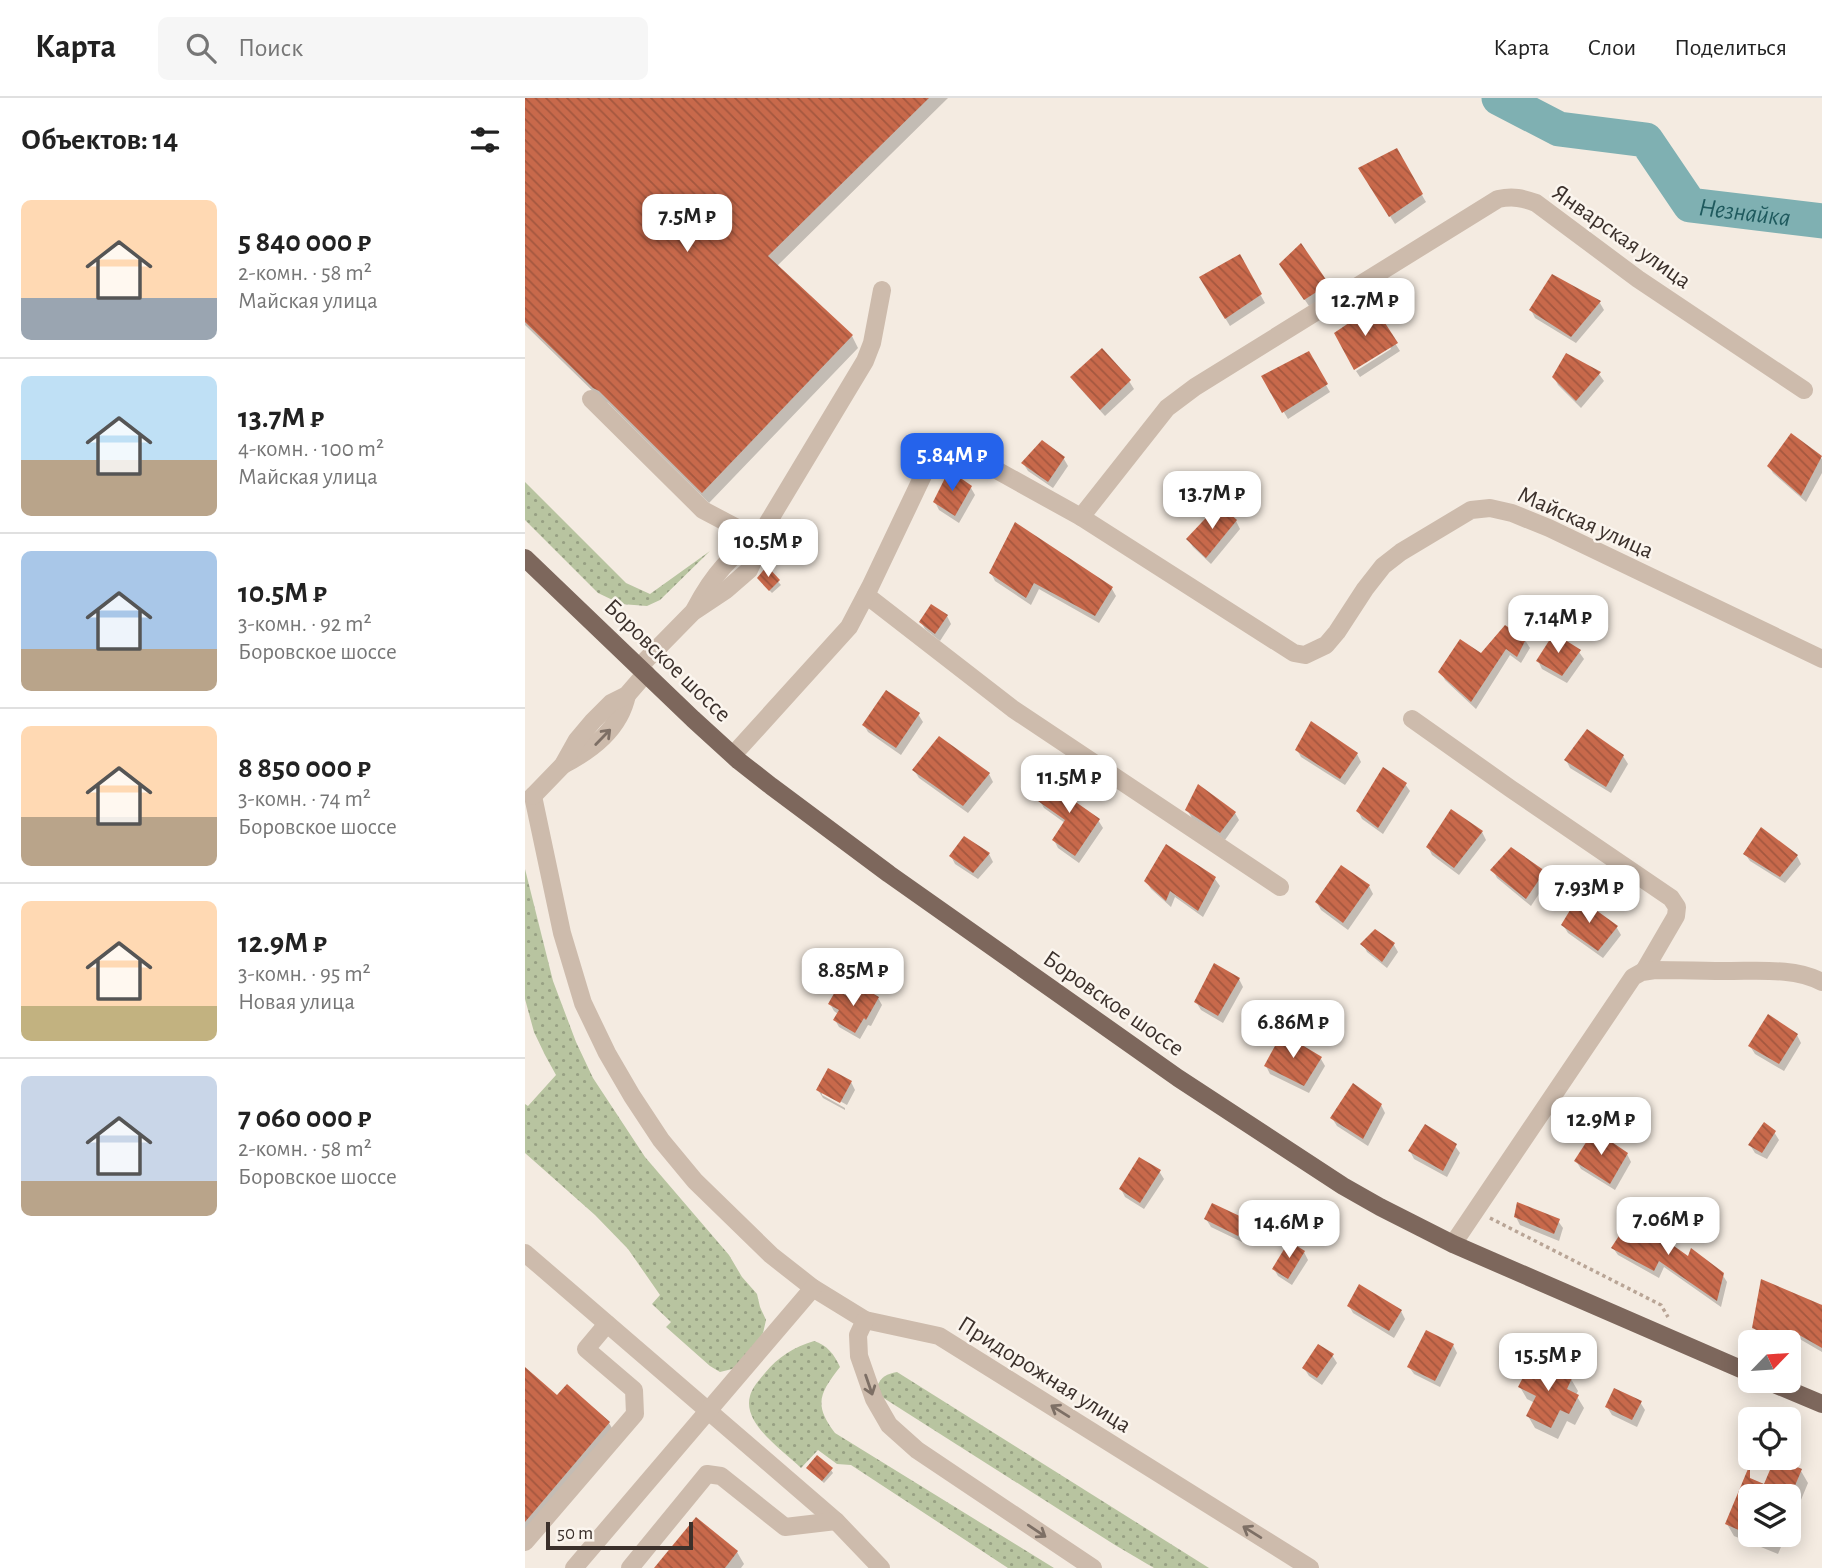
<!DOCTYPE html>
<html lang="ru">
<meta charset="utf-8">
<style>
:root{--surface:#fff;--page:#f6f6f6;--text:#222;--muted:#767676;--line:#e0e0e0;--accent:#2563eb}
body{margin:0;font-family:"Alegreya Sans",sans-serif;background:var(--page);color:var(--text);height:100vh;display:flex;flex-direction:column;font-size:26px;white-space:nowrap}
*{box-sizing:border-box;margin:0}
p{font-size:23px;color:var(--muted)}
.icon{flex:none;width:38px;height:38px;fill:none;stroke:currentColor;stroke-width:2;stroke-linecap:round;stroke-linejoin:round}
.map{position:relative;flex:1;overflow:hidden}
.sheet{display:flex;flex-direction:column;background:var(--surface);width:525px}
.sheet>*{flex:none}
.needle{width:46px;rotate:65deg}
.tools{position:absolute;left:1213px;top:1232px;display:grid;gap:14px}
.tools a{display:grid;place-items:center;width:63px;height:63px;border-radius:10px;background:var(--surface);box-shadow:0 4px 18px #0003;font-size:35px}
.scale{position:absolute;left:21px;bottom:18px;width:147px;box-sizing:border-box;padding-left:7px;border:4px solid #3b302b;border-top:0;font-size:19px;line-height:24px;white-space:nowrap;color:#3b302b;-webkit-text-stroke:5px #fbf5ee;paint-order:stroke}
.price{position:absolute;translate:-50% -60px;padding:0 16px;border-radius:14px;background:#fff;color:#222;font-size:23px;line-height:46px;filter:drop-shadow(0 2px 4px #0008)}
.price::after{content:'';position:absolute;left:50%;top:42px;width:21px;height:16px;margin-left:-10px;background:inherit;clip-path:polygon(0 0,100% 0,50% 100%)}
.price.on{background:var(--accent);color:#fff}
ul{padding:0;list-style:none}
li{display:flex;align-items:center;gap:21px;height:175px;padding:0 21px}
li+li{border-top:2px solid var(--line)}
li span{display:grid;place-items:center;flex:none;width:196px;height:140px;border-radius:10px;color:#555}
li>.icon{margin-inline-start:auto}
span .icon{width:84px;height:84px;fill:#fffc;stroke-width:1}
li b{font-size:30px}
h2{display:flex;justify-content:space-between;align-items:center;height:84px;padding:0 21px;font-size:30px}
header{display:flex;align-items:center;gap:42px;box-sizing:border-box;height:98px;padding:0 35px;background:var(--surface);border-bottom:2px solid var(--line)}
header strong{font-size:33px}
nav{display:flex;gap:38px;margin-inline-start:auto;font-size:24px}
.search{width:490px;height:63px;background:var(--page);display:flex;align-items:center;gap:18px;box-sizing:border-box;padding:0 24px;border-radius:10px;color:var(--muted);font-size:26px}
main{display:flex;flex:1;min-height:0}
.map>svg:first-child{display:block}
</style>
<header>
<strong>Карта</strong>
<div class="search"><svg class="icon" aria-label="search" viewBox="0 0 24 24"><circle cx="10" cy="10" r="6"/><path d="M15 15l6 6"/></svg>Поиск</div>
<nav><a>Карта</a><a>Слои</a><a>Поделиться</a></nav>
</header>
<main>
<section class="sheet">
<h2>Объектов: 14<svg class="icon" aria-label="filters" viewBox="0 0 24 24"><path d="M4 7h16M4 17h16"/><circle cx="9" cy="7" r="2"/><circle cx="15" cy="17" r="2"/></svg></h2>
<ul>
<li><span style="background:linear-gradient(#ffd9b3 70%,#9aa5b1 0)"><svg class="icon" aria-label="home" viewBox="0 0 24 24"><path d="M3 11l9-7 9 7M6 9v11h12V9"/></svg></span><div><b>5 840 000 ₽</b><p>2-комн. · 58 m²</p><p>Майская улица</p></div></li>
<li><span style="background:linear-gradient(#bfe0f5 60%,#b9a48a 0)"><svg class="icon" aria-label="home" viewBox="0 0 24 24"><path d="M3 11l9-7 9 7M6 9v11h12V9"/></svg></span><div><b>13.7M ₽</b><p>4-комн. · 100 m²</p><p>Майская улица</p></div></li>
<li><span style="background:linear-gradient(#a9c7e8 70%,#b9a48a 0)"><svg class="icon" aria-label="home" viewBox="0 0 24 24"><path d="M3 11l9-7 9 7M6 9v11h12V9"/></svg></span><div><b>10.5M ₽</b><p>3-комн. · 92 m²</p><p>Боровское шоссе</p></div></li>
<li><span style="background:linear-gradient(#ffd9b3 65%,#b9a48a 0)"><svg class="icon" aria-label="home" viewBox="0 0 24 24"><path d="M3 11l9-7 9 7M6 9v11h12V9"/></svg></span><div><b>8 850 000 ₽</b><p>3-комн. · 74 m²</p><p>Боровское шоссе</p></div></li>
<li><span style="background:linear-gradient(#ffd9b3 75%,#c2b280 0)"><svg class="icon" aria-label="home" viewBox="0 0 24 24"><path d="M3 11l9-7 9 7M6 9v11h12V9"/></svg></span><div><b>12.9M ₽</b><p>3-комн. · 95 m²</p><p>Новая улица</p></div></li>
<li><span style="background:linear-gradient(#c9d6e8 75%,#b9a48a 0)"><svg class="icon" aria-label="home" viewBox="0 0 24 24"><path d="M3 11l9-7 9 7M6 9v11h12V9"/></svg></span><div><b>7 060 000 ₽</b><p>2-комн. · 58 m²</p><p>Боровское шоссе</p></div></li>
</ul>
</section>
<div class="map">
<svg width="1297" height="1470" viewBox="0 0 1297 1470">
<defs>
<pattern id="grass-dots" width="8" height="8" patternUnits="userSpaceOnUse" patternTransform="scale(1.75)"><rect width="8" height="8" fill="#b8c4a0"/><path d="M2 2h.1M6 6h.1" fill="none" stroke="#97a083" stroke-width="1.8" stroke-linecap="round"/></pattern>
<pattern id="building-back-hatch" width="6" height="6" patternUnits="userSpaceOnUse" patternTransform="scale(1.75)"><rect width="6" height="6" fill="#c8694b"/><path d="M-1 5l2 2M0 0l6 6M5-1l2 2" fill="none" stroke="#a4573f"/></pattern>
</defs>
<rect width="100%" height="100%" fill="#f4ebe1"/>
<g fill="url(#grass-dots)">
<path d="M0,384l101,101 24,11 60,-43 -50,49 -13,6 -26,-2 -23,-11 -73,-73z"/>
<path d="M0,771l28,112 23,61 17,36 52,79 84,98 13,22 15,17 3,13 6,13 -3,13 -19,27 -12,9 -12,3 -10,-6 -44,-39 5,-5 -19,-18 8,-9 -32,-46 -33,-34 -70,-62v-49l3,2 28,-31 -11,-20 -11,-23 -9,-33z"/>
<path d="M289,1243c13,4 20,13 26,26 -20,26 -27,37 -5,66l219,135h-46l-157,-103 -14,-1 -19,-14 -17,18c-17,-17 -59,-44 -51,-72 2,-8 9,-16 15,-23 13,-16 29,-26 49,-32z"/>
<path d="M372,1274l312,196h-55l-39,-23 -233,-148 -5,-10c4,-11 10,-13 20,-15z"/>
</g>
<g fill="#0003">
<path d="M0,0h423l-172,169 76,69 6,12 -149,155 -101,-100 -6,-3 -77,-75z"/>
<path d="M871,53l30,51 -31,22 -31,-48z"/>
<path d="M776,148l31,47 -23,13 -23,-34z"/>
<path d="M714,159l26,46 -35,23 -29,-48z"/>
<path d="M1028,179l47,26 4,7 -28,33 -41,-25 -4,-8z"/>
<path d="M848,210l27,43 -40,26 -4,-6 35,-22z"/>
<path d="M783,256l22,38 -42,27 -25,-42z"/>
<path d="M1074,276l5,7 -23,27 -23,-23 -4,-8z"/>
<path d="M547,280l57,3 5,8 -29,27 -28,-31z"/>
<path d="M1267,337l30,24v14l-16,29 -33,-29 -4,-7z"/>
<path d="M539,361l4,7 -15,22 -25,-17 -5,-8z"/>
<path d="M446,390l4,7 -16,28 -20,-13 -4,-8z"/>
<path d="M694,408l17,15 4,8 -29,35 -18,-17 -5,-8z"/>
<path d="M242,471l14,16 -9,8 -11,-11z"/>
<path d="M466,475l121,16 4,7 -17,27 -60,-34 -8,16 -36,-24z"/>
<path d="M422,518l4,8 -11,17 -15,-12 -4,-7z"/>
<path d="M1000,542l5,8 -9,15 -11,-8 -34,54 -31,-29 -4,-8 40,-17z"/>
<path d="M1054,554l5,7 -17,24 -25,-14 -4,-8z"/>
<path d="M393,616l5,8 -22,33 -33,-23 -4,-7z"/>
<path d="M772,652l60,4 4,8 -16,23 -44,-28z"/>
<path d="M1098,658l5,8 -17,29 -41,-25 -4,-8z"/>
<path d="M389,672l75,4 4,8 -25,31 -49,-35z"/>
<path d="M880,686l5,7 -27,43 -21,-15 -4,-8z"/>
<path d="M550,692l5,8 -5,6 23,16 5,8 -24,35 -21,-15 -4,-8 11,-17 -21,-15 -4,-7z"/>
<path d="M662,712l48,3 4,7 -14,20 -33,-22z"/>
<path d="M1237,731l35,27 4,8 -16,19 -35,-22 -5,-7z"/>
<path d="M957,734l4,8 -27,35 -27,-20 -4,-8z"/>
<path d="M641,749l49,32 5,7 -17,31 -28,-20 -4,10 -20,-18 -5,-8z"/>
<path d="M464,756l4,8 -15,17 -23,-15 -4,-8z"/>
<path d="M968,772l50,3 5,7 -17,26 -34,-28z"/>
<path d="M844,788l4,8 -25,36 -27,-20 -4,-7z"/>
<path d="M1054,802l38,28 4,7 -18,23 -35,-25 -5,-8z"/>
<path d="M838,846l31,1 4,7 -11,16 -20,-16z"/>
<path d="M714,881l4,8 -20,36 -22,-13 -5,-8z"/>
<path d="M353,900l4,7 -11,21 -3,-1 -8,14 -21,-12 -4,-7 3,-6 -4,-3 -4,-7z"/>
<path d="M1272,937l4,8 -17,28 -29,-17 -5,-8z"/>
<path d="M796,961l4,7 -16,27 -39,-19 -4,-8z"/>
<path d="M326,984l4,8 -8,15 -25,-14v4l23,13v2l-22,-12 -5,-8z"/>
<path d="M856,1007l4,8 -17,33 -31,-20 -5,-8z"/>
<path d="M1249,1034l5,8 -12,19 -12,-6 -5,-8z"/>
<path d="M930,1048l5,7 -13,24 -33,-18 -4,-8z"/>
<path d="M1102,1056l4,8 -16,28 -34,-21 -5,-8z"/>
<path d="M634,1073l5,8 -20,30 -19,-12 -4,-8z"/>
<path d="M991,1119l42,4 5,7 -4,13 -39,-16z"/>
<path d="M681,1121l38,2 5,7 -7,14 -31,-15z"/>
<path d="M1088,1150l76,11 33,15 5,8 -6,25 -57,-40 -5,11 -41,-23z"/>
<path d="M779,1154l4,8 -16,25 -14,-9 -4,-7z"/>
<path d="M1297,1206v48l-24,-14 -3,13 -6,-3v-6h-14l-16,-7 -5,-8 67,-21z"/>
<path d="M824,1208l52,5 4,8 -11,19 -41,-25z"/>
<path d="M928,1247l4,8 -17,34 -26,-13 -5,-7z"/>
<path d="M807,1257l5,8 -15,22 -13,-9 -5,-8z"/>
<path d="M0,1272l33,28 9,-11 42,36 7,12 -91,106z"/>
<path d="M1046,1281l7,12 -2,4 8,13 -9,17 -8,-4 -9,18 -23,-11 -7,-12 7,-13 -8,-4 -7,-12z"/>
<path d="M1115,1304l5,8 -8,17 -25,-12 -5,-8z"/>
<path d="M306,1372l2,3 -9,10 -14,-12z"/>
<path d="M1276,1373l7,12 -19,46v-33h-39v39h36l-8,19 -44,-18 -7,-12 19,-46 19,8z"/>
<path d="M172,1421l40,33 7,12 -3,4h-84z"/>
</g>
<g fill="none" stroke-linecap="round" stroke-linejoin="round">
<path stroke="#7fb0b2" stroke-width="35" id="s1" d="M974,0l60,31 87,11 44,65 132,16"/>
</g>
<g fill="url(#building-back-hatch)">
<path d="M0,0h404l-161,158 85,79 -151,158 -103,-102 -6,-3 -68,-66z"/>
<path d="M872,50l26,46 -34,23 -31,-49z"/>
<path d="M776,145l28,41 -25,16 -25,-36z"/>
<path d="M715,156l22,40 -37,25 -26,-42z"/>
<path d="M1027,176l49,27 -30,36 -42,-27z"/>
<path d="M849,208l24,37 -44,27 -20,-37z"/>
<path d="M577,250l29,32 -31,30 -30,-33z"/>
<path d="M784,253l19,33 -46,29 -21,-37z"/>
<path d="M1041,255l35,19 -25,29 -24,-24z"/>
<path d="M1266,335l31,23 -21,40 -34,-30z"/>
<path d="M517,342l23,17 -17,25 -27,-19z"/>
<path d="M424,372l23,16 -17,30 -22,-14z"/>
<path d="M694,406l18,16 -31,38 -20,-19z"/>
<path d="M490,424l98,65 -18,29 -61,-33 -8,15 -37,-25z"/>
<path d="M242,468l13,14 -11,11 -12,-13z"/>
<path d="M406,506l17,11 -13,19 -16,-12z"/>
<path d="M980,527l21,14 -9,18 -11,-8 -35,53 -33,-30 22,-33 21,14z"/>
<path d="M1029,535l27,17 -19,26 -26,-15z"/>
<path d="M361,592l34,23 -24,35 -34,-23z"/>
<path d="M786,623l47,32 -18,26 -45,-29z"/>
<path d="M1062,631l37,26 -18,32 -42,-27z"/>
<path d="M414,638l51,37 -27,33 -51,-36z"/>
<path d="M858,669l24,16 -29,45 -22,-17z"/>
<path d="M532,676l20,15 -7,9 30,21 -25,37 -23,-16 13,-20 -27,-19z"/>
<path d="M673,686l38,28 -16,21 -35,-23z"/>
<path d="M926,711l32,22 -29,37 -28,-21z"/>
<path d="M1236,729l37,28 -18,22 -37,-23z"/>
<path d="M439,738l26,17 -17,20 -24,-17z"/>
<path d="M641,746l50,33 -18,34 -28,-20 -4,10 -22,-20z"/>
<path d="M986,749l34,24 -19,28 -36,-29z"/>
<path d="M816,767l29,20 -27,38 -28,-21z"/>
<path d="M1053,799l40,29 -20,25 -37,-26z"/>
<path d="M850,831l20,14 -13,19 -22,-18z"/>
<path d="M689,865l26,15 -22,38 -24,-14z"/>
<path d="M335,888l19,11 -13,23 -2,-2 -9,15 -22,-13 6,-10 -11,-6 8,-14 17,9z"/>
<path d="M1243,916l30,20 -19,30 -31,-18z"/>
<path d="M757,935l40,24 -18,29 -40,-20z"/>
<path d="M303,970l24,13 -12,22 -24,-13z"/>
<path d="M828,985l29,21 -19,35 -33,-21z"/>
<path d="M1239,1024l12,9 -14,22 -14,-8z"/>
<path d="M900,1026l32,20 -14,27 -35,-20z"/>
<path d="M1069,1032l34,23 -18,31 -36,-23z"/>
<path d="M614,1059l22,13 -21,33 -21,-14z"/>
<path d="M992,1104l43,17 -6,15 -40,-17z"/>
<path d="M687,1105l34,16 -8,17 -34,-17z"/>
<path d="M1107,1118l56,40 3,-8 33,25 -7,28 -58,-40 -5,10 -43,-23z"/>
<path d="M764,1143l16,10 -17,28 -16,-10z"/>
<path d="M1236,1181l61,26v43l-28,-16 -3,12 -39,-16z"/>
<path d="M834,1186l43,26 -13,21 -42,-25z"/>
<path d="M901,1232l28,14 -19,37 -28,-14z"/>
<path d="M793,1246l16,10 -17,24 -15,-10z"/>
<path d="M1008,1260l39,20 -5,11 12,6 -10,19 -9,-4 -9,18 -25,-12 10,-20 -18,-9z"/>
<path d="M0,1269l32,28 10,-11 43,38 -85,100z"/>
<path d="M1089,1290l28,13 -10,19 -27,-13z"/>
<path d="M292,1357l16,13 -11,13 -16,-13z"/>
<path d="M1250,1360l27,11 -11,26 2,1h-43v39l-25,-11 25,-60v14l14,6z"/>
<path d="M171,1419l42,34 -13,17h-71z"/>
</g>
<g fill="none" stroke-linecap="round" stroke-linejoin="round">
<path stroke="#b9a596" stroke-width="3.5" stroke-dasharray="3.5 3.5" stroke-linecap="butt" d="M965,1120l171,87 7,12"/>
<g stroke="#cdbbac" stroke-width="18">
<path d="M66,301l112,111 55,29"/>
<path d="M556,419l86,-109 28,-21 303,-188c15,-3 25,-1 38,4l102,76 166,111"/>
<path d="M341,497l147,114 267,178"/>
<path d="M170,511c15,-29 34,-55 63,-70"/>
<path d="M115,568l53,-54 33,-22 23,-20 6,-13 3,-18 107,-178 7,-18 10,-53"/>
<path d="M887,621l99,70 160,109 6,9 -1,9 -32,55"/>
<path d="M208,657l116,-128 21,-40 58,-122c19,-14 33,-10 54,-3l99,55 213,136 11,2 21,-10 11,-13 28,-43 18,-23 18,-14 70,-42 19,-2 22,5 37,15 273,131"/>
<path d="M38,667c29,-15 57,-36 64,-70"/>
<path d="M8,698l29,137 21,70 24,50 25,43 29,44 34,41 76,74 42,33 52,32 74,16 371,232"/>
<path d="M8,698l30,-31 14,-25 16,-19 18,-18 16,-8 19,-22"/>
<path d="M928,1146l180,-267 9,-5 13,-2c25,0 51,1 76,1 30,0 64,-3 91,11"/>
<path d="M0,1155l311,268 45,47"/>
<path d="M340,1222l-7,15 1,21 15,43 15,26 28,25 176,118"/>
<path d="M0,1444l110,-128 -1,-24 -48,-41 21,-25"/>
<path d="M49,1470l239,-280"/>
<path d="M105,1470l77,-94 14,2 64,51 51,-6"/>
</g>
<g stroke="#7d675c" stroke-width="18">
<path d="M0,460l168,161 46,42 32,25 118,88 289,204 165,108 37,21 73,37 297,129"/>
<path d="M1242,1283l55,23"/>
</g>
</g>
<defs><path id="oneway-shaft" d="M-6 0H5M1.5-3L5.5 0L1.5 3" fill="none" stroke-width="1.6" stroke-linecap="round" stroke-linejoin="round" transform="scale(1.75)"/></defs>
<g stroke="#7d6f65">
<use href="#oneway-shaft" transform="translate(78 639) rotate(-46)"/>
<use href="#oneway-shaft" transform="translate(344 1287) rotate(71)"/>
<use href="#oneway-shaft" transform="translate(535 1313) rotate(-148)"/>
<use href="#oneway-shaft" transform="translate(512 1433) rotate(34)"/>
<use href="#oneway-shaft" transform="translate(727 1434) rotate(-148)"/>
</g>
<g text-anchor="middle" stroke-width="5" stroke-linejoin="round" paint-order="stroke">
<g font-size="24" fill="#3b302b" stroke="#fbf5ee">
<text transform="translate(1097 138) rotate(35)" y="8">Январская улица</text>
<text transform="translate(1061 424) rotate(24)" y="8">Майская улица</text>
<text transform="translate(143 562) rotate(44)" y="8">Боровское шоссе</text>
<text transform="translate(589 905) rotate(35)" y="8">Боровское шоссе</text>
<text transform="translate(520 1276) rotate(32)" y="8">Придорожная улица</text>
</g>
<g font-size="26" font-style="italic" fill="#1f5a5e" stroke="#fbf5ee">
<text dy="9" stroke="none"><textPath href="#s1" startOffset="289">Незнайка</textPath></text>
</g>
</g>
</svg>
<div class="tools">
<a><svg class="needle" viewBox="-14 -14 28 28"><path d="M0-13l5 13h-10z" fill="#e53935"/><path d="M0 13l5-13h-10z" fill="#767676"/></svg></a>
<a><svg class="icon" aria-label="locate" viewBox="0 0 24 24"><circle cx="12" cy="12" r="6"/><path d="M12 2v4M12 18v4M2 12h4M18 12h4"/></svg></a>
<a><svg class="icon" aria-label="layers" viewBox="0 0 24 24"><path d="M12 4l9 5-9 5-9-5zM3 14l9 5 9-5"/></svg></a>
</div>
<div class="scale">50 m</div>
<b class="price" style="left:162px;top:156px">7.5M ₽</b>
<b class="price" style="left:840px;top:240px">12.7M ₽</b>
<b class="price on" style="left:427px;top:395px">5.84M ₽</b>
<b class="price" style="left:687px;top:433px">13.7M ₽</b>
<b class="price" style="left:243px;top:481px">10.5M ₽</b>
<b class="price" style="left:1033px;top:557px">7.14M ₽</b>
<b class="price" style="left:544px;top:717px">11.5M ₽</b>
<b class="price" style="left:1064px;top:827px">7.93M ₽</b>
<b class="price" style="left:328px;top:910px">8.85M ₽</b>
<b class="price" style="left:768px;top:962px">6.86M ₽</b>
<b class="price" style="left:1076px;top:1059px">12.9M ₽</b>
<b class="price" style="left:1143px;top:1159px">7.06M ₽</b>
<b class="price" style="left:764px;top:1162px">14.6M ₽</b>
<b class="price" style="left:1023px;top:1295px">15.5M ₽</b>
</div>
</main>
